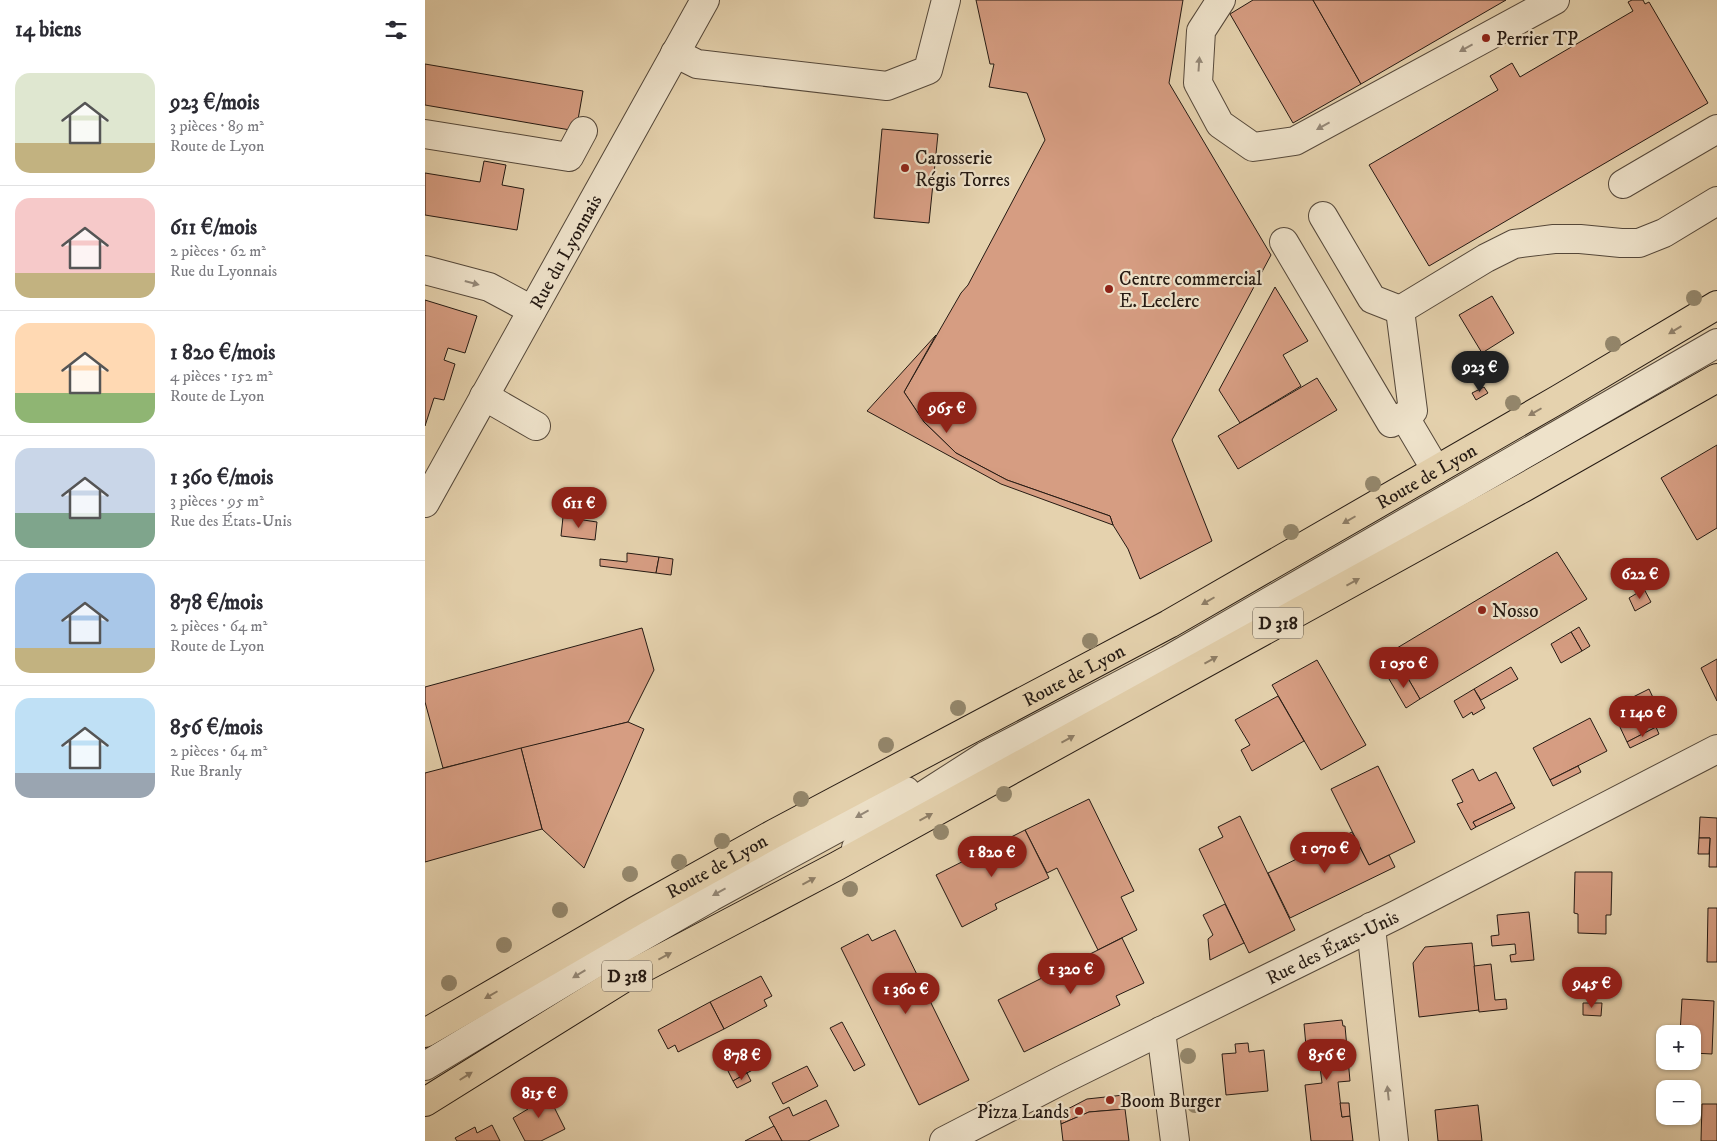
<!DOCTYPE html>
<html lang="fr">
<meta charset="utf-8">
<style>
:root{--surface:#fff;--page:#f2f2f3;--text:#2b2b33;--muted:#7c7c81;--line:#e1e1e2;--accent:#8f2418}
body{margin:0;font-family:"IM FELL DW Pica",serif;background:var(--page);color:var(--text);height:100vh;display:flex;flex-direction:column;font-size:19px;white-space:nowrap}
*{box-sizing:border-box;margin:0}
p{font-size:16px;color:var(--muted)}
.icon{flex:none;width:28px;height:28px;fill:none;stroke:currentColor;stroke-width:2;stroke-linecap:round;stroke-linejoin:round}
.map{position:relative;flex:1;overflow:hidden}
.drawer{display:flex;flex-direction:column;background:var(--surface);width:425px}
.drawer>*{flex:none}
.tools{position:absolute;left:1231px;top:1025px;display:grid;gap:10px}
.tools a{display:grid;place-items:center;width:45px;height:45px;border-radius:10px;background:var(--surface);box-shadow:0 1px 4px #0004;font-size:25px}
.price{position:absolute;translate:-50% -42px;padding:0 11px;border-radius:18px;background:var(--accent);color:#fff;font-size:16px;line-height:32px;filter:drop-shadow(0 1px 2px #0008)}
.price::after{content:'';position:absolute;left:50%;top:30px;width:15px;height:11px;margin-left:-8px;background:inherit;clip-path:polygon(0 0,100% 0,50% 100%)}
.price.current{background:#222;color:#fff}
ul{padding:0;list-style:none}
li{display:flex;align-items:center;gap:15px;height:125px;padding:0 15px}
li+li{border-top:1px solid var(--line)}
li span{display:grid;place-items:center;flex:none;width:140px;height:100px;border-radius:15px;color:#555}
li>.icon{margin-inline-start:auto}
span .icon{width:60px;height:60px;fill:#fffc;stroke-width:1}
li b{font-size:21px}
h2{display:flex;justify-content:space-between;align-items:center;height:60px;padding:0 15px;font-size:21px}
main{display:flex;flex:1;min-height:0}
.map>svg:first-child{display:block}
</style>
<main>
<section class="drawer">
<h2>14 biens<svg class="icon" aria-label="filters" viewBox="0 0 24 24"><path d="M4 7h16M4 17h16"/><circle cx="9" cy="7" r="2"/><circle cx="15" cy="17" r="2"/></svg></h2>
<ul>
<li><span style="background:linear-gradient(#dfe7d0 70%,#c2b280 0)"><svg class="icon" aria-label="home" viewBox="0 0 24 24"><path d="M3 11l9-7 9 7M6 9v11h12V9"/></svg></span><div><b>923 €/mois</b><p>3 pièces · 89 m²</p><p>Route de Lyon</p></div></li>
<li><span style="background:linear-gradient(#f6c9c9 75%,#c2b280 0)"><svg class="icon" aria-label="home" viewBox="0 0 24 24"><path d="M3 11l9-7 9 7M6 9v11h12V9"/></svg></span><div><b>611 €/mois</b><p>2 pièces · 62 m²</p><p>Rue du Lyonnais</p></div></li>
<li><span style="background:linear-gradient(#ffd9b3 70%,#8fb573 0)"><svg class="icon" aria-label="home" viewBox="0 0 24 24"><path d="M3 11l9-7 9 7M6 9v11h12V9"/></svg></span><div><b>1 820 €/mois</b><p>4 pièces · 152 m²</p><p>Route de Lyon</p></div></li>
<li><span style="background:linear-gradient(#c9d6e8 65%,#7fa58c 0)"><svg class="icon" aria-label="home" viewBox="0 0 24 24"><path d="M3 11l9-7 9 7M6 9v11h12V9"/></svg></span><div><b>1 360 €/mois</b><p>3 pièces · 95 m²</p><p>Rue des États-Unis</p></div></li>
<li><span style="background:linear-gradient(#a9c7e8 75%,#c2b280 0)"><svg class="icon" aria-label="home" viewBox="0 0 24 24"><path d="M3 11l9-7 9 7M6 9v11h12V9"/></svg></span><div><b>878 €/mois</b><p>2 pièces · 64 m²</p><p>Route de Lyon</p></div></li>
<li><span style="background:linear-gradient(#bfe0f5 75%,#9aa5b1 0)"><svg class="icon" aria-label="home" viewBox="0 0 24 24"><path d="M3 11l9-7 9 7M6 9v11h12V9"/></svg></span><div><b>856 €/mois</b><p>2 pièces · 64 m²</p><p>Rue Branly</p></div></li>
</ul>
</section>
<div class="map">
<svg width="1292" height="1141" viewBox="0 0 1292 1141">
<rect width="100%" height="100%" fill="#e5d2ae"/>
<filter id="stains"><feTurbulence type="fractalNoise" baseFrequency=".004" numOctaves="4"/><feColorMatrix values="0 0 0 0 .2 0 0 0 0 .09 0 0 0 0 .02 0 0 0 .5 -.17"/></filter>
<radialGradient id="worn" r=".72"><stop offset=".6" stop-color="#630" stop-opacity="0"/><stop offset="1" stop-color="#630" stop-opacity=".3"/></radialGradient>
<g fill="#d69d82" stroke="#251a13">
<path d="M551,0h207l-14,83 102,172 -99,185 40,101 -72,38 -12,-30 -15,-24 -3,-9 -103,-36 -51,-27 -32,-31 -20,-30 57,-99 7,-8 77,-145 -18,-47 -38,-6 5,-23h-4z"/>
<path d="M828,0h60l48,84 -68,39 -63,-109z"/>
<path d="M888,0h193l-145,84z"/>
<path d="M1207,0h11l2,4 4,-2 59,101 -279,163 -60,-101 129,-75 -8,-14 22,-13 8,14 113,-66 -5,-9z"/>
<path d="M0,64l158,27 -7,40 -151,-26z"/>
<path d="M457,129l56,5 -9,89 -55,-5z"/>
<path d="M59,161l22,4 -4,20 22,4 -7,41 -92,-15v-42l55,9z"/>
<path d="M850,287l33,54 -25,14 18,31 -61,37 -21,-33z"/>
<path d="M1067,296l22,37 -32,20 -23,-38z"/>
<path d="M0,300l52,16 -12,37 -17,-5 -4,12 11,4 -11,36 -10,-2 -9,28z"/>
<path d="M511,335l-32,57 20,30 32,31 51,27 103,36 3,9 -112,-41 -134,-73z"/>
<path d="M892,378l20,32 -99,59 -20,-33z"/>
<path d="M1059,387l4,6 -12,7 -4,-7z"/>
<path d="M1292,445v83l-20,12 -36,-62z"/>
<path d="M138,517l34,5 -2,18 -34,-4z"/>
<path d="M1132,552l30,47 -167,100 -28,-48z"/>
<path d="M202,553l32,4 -3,16 -56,-7v-7l27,3z"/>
<path d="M234,557l14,2 -2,16 -15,-2z"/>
<path d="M1219,589l7,13 -16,9 -6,-13z"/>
<path d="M1154,627l11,19 -8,5 -11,-19z"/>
<path d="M217,628l12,42 -26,52 -185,46 -18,-66v-15z"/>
<path d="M1146,632l11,19 -21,12 -10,-19z"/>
<path d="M1292,659v42l-16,-33z"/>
<path d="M892,660l49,85 -45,25 -49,-85z"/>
<path d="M1086,667l7,12 -37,21 -7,-11z"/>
<path d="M978,670l17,29 -14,9 -17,-29z"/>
<path d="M1049,689l11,19 -12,7 -1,-3 -9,6 -9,-17z"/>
<path d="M1224,689l16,34 -38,19 -16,-34z"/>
<path d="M853,696l26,45 -52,30 -11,-21 9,-5 -15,-25z"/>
<path d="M1165,718l17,33 -57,29 -17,-32z"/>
<path d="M203,722l16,7 -60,139 -42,-39 -21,-81z"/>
<path d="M1231,727l3,7 -29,14 -3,-6z"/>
<path d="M96,748l21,81 -117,33v-89z"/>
<path d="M953,766l37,76 -46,23 -38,-76z"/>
<path d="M1153,766l3,6 -28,14 -3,-6z"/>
<path d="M1048,769l6,12 17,-9 16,31 -39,19 3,5 -5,3 -14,-26 6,-2 -11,-22z"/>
<path d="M664,799l45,92 -13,6 16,33 -39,20 -41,-82 -10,5 -22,-43z"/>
<path d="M1087,803l3,5 -39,19 -3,-5z"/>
<path d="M815,816l55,114 -46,23 -50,-104 24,-12 -5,-10z"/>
<path d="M1275,817l17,1v49h-8l1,-29h-11z"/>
<path d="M600,830l24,48 -54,26 2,5 -35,18 -26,-52z"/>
<path d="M927,832l17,33 20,-10 6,12 -105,51 -22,-45z"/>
<path d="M1274,838h11l-1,16h-11z"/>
<path d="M1150,872h37l-1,43h-5v19l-28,-1v-19l-4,-1z"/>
<path d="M800,904l19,39 -34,17 -2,-21 5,-4 -10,-20z"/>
<path d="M1283,908h9v54h-10z"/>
<path d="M1104,912l5,48 -23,2 -1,-7 6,-1 -1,-10 -23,2 -1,-10 8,-1 -2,-20z"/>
<path d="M470,930l74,150 -50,25 -78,-157 27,-14 4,7z"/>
<path d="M697,938l22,45 -28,13 4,9 -96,47 -26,-52z"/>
<path d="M1047,943l7,67 -60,7 -6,-54 12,-16z"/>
<path d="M1066,964l4,36 11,-1 1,10 -28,3 -5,-46z"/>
<path d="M336,976l11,20 -8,4 3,6 -43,23 -14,-27z"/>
<path d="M1257,999l32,2 -2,53 -19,-1v-19h-13z"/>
<path d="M285,1002l14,27 -46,23 -3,-7 -7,4 -10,-19z"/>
<path d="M1158,1003h19l-1,13 -18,-1z"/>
<path d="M917,1020l1,6h2l5,55 -12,1 4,35 8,-1 3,25h-42l-6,-56 17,-2 -2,-16 -12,1 -4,-44z"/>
<path d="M417,1022l23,43 -11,6 -24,-43z"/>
<path d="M823,1043l1,9 15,-2 4,41 -42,4 -4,-41 14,-1 -1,-9z"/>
<path d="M329,1055l6,11 -13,7 -6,-11z"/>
<path d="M316,1062l6,11 -14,8 -6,-12z"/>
<path d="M382,1066l11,20 -35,18 -11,-21z"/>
<path d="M322,1073l4,8 -14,7 -4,-7z"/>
<path d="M121,1091l19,38 -24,12h-16l-12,-23 15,-9 -4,-7z"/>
<path d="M699,1095l1,14 -36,3 -28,12 -1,-11 27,-14z"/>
<path d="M401,1100l13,26 -31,15h-26l-13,-24 20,-10 4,9z"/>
<path d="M915,1103h9l1,13 -8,1z"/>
<path d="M1277,1104h15v37h-16z"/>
<path d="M1053,1105l4,36h-44l-3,-31z"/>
<path d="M700,1109l4,32h-66l-2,-17 28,-12z"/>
<path d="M67,1125l8,16h-43l-2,-3 20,-11 2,6z"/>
<path d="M349,1126l8,15h-37z"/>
</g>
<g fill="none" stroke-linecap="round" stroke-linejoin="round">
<g stroke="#55483a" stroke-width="30">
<g id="minor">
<path d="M796,0l-20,31 -3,52 22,41 33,23 42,-6 260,-141"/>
<path d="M250,53l22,11 190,22 41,-16 18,-70"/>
<path d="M0,134l144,23 14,-26"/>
<path d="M1198,184l94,-55"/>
<path d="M898,216l49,83 28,11"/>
<path d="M859,242l107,181 22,-12 -13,-101 86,-52 28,-14 40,-5h26l41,4h18l25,-10 53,-32"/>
<path d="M0,270l64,17 43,23"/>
<path d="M59,396l52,30"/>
<path d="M979,416l32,54"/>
<path id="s1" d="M0,503l280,-503"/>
<path d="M431,848l13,-12 52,-39 64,-41 183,-96 549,-317"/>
<path d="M946,927l23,214"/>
<path d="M736,1031l14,110"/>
<path d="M0,1066l166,-100 120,-69 195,-106"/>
<path id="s2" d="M519,1141l120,-62 332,-164 321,-166"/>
</g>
</g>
<g stroke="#251a13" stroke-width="30">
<g id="major">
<path id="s3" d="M0,1033l210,-122 140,-78 394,-209 390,-225 158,-94"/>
<path d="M0,1102l199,-124 213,-112 686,-378 194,-110"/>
</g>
</g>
<use href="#minor" stroke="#eee2ca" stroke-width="28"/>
<use href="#major" stroke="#e5d2ae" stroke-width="28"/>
</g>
<g fill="#94876c">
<circle cx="1269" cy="298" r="8"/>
<circle cx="1188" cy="344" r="8"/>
<circle cx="1088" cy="403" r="8"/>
<circle cx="948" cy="484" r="8"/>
<circle cx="866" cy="532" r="8"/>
<circle cx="665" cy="641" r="8"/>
<circle cx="533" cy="708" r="8"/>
<circle cx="461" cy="745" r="8"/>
<circle cx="579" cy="794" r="8"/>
<circle cx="376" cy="799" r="8"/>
<circle cx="516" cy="832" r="8"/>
<circle cx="297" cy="841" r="8"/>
<circle cx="254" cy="862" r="8"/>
<circle cx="205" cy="874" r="8"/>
<circle cx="425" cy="889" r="8"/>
<circle cx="135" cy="910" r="8"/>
<circle cx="79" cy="945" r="8"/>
<circle cx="24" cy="983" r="8"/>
<circle cx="763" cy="1056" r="8"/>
<circle cx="770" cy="1105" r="8"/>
</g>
<defs><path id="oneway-solid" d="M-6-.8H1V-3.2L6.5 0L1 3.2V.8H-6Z" transform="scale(1.25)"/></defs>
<g fill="#948878">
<use href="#oneway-solid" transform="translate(1041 48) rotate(151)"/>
<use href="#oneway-solid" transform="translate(774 64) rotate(-86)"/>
<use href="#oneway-solid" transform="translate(898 126) rotate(151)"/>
<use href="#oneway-solid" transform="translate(47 283) rotate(15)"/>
<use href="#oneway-solid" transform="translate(437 814) rotate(151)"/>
<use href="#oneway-solid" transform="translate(294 892) rotate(151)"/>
<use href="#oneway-solid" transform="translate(154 974) rotate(149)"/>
<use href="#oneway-solid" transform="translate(963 1093) rotate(-96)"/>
</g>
<g fill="#8f7f68">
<use href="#oneway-solid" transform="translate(1250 330) rotate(149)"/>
<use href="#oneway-solid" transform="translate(1110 412) rotate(150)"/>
<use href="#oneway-solid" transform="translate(924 520) rotate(150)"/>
<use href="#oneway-solid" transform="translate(928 582) rotate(-29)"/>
<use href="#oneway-solid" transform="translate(783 601) rotate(150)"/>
<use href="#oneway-solid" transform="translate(786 660) rotate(-29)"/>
<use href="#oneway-solid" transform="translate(643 739) rotate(-29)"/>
<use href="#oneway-solid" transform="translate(501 817) rotate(-29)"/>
<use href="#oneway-solid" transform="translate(384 881) rotate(-28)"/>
<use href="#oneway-solid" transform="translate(240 956) rotate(-28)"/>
<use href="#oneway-solid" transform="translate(66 995) rotate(150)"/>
<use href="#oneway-solid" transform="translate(41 1076) rotate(-32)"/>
</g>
<g fill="#8f2418" stroke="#eee2ca" stroke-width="2">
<circle cx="1061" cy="38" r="5"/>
<circle cx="480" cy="168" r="5"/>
<circle cx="684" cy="289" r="5"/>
<circle cx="1057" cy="610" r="5"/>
<circle cx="685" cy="1100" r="5"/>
<circle cx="654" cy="1111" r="5"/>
</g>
<g text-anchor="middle" stroke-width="4.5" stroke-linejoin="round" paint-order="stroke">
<g fill="#eee2ca" stroke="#61564a" stroke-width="1">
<rect x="828" y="607.5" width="50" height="31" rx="4"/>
<rect x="177" y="960.5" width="50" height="31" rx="4"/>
</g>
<g font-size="18" font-weight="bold" fill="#251a13">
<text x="853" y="629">D 318</text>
<text x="202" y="982">D 318</text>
</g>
<g font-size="19" fill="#251a13" stroke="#eee2ca" text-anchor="start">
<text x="1071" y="45">Perrier TP</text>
<text x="490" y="164">Carosserie<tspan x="490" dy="22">Régis Torres</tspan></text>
<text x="694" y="285">Centre commercial<tspan x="694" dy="22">E. Leclerc</tspan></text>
<text x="1067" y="617">Nosso</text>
<text x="695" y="1107">Boom Burger</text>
<text x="644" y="1118" text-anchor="end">Pizza Lands</text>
</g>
<g font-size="19" fill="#251a13" stroke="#eee2ca">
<text dy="7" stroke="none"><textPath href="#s1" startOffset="288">Rue du Lyonnais</textPath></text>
<text dy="7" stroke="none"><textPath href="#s3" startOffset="1146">Route de Lyon</textPath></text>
<text dy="7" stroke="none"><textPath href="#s3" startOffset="741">Route de Lyon</textPath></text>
<text dy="7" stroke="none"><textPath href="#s3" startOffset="336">Route de Lyon</textPath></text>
<text dy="7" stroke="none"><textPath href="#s2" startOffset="434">Rue des États-Unis</textPath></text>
</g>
</g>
<rect width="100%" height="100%" filter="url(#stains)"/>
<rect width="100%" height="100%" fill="url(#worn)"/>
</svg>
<div class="tools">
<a>+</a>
<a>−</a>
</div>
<b class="price current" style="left:1055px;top:393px">923 €</b>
<b class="price" style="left:522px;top:434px">965 €</b>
<b class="price" style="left:154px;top:529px">611 €</b>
<b class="price" style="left:1215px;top:600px">622 €</b>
<b class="price" style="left:979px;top:689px">1 050 €</b>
<b class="price" style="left:1218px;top:738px">1 140 €</b>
<b class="price" style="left:900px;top:874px">1 070 €</b>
<b class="price" style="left:567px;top:878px">1 820 €</b>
<b class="price" style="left:646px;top:995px">1 320 €</b>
<b class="price" style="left:1167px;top:1009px">945 €</b>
<b class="price" style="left:481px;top:1015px">1 360 €</b>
<b class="price" style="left:317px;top:1081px">878 €</b>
<b class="price" style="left:902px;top:1081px">856 €</b>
<b class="price" style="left:114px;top:1119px">815 €</b>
</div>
</main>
